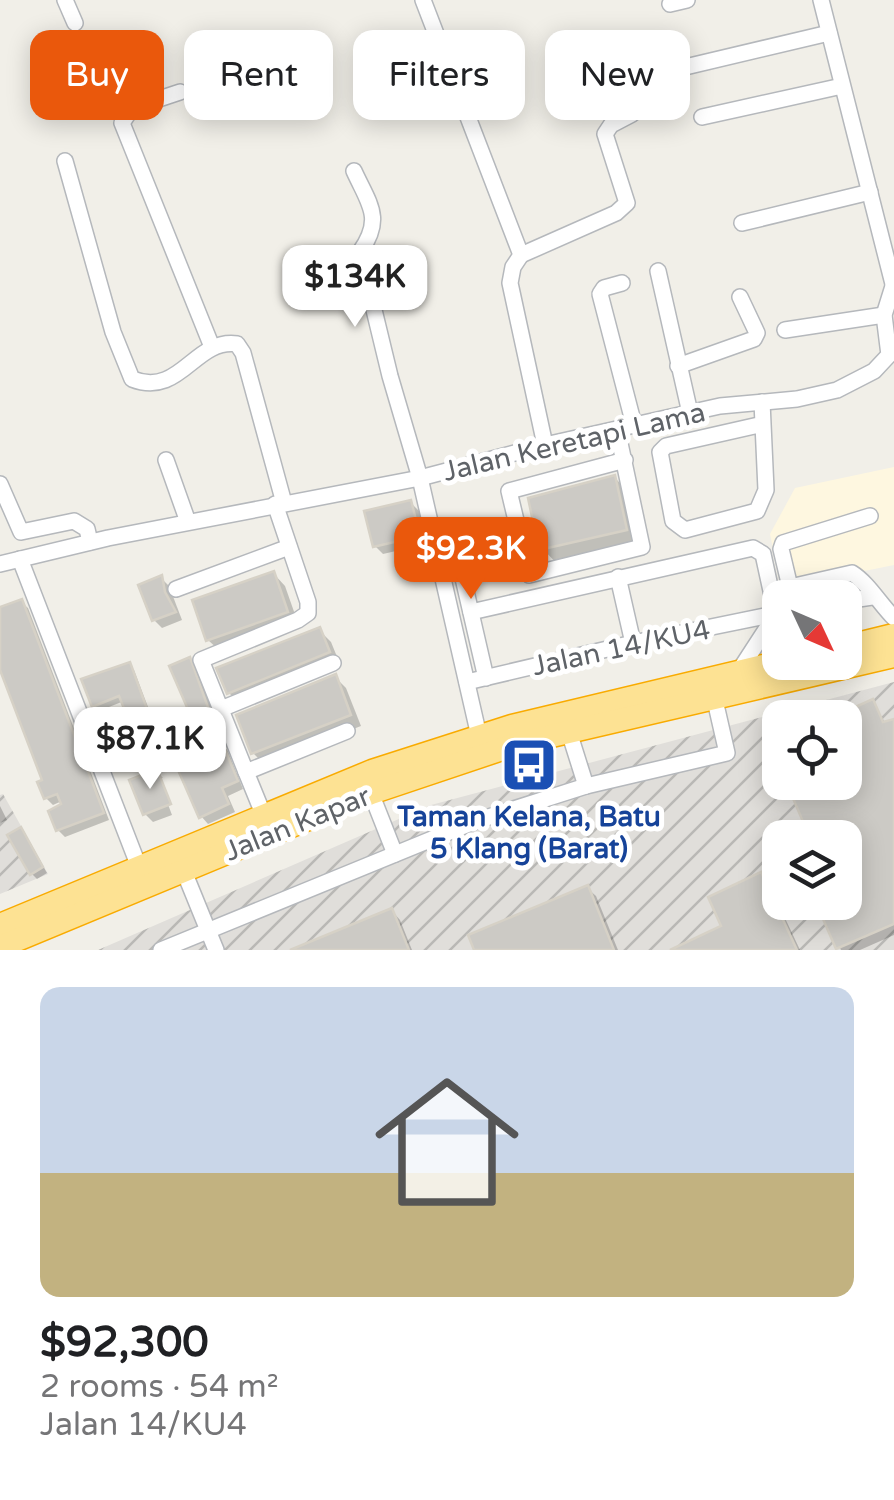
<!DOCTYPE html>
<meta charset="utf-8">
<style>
:root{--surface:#fff;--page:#f6f6f6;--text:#202124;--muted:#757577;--line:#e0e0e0;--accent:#ea580c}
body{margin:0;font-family:"Varela Round",sans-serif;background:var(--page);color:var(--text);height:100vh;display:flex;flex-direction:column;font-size:38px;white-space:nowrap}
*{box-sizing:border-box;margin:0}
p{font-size:32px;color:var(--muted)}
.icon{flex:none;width:55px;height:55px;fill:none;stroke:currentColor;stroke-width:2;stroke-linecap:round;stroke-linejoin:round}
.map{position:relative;height:950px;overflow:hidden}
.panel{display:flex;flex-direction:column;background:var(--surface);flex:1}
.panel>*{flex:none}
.banner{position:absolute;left:30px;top:30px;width:835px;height:90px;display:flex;gap:20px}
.needle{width:65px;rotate:134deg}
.tools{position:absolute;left:762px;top:580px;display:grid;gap:20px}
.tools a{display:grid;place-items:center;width:100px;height:100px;border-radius:20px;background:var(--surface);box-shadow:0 5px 25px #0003;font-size:50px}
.price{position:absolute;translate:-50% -85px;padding:0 22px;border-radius:20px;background:#fff;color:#222;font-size:32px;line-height:65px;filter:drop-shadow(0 2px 5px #0008)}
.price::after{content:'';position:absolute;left:50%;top:60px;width:30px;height:22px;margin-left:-15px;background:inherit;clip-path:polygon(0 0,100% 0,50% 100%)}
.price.current{background:var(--accent);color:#fff}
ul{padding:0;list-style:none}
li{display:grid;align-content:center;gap:20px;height:530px;padding:0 40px}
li+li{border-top:2px solid var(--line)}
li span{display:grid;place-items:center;height:310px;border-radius:20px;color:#555}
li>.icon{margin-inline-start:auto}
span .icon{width:180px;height:180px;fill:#fffc;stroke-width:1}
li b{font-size:42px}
.tag{padding:0 35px;border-radius:20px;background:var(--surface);box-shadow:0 5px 25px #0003;font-size:35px;line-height:90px}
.tag.current{background:var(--accent);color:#fff}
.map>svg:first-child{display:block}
</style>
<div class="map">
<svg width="894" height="950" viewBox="0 0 894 950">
<defs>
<pattern id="industrial-furrows" width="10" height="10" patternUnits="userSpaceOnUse" patternTransform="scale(2.5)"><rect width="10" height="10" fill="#e0deda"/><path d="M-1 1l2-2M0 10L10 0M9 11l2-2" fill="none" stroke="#b9b8b5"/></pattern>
</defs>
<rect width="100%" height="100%" fill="#f1efe8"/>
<path fill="#fef7e0" d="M894,467v98l-113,23 -11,-54 25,-46z"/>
<g fill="url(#industrial-furrows)" fill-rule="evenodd">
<path d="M894,682v268h-796l333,-145zM780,718h65v64h-65zM780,838h65v64h-65z"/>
<path d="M3,794l45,80 -48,20v-99z"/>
</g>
<g fill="#0003">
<path d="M615,478l17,17 11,52 -84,19 -17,-18z"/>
<path d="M411,503l8,8 7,33 -43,10 -8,-8z"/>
<path d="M274,574l11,12 13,37 -78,28 -12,-11z"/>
<path d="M161,578l8,8 13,34 -20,8 -8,-8z"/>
<path d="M21,602l7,6 81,212 -44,17 -7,-7 -6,-18 19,-15 -18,8 -7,-7 -1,-16 -45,-120v-52z"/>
<path d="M319,630l12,12 9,22 -100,40 -11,-11z"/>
<path d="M190,660l8,8 19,54 -14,6 -8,-8z"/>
<path d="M129,665l5,5 25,66 -16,7 -19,-42 -25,10 -5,-5z"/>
<path d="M335,677l11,11 15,38 -97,38 -11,-11z"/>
<path d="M872,702l14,22 8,-3v214l-34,15h-19l-18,-37 22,-11v-161l10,-4z"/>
<path d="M221,743l7,8 15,38 -15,7 7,16 -27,12 -7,-8 20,-62z"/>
<path d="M156,772l7,6h-5l14,37 -19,7 -8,-8z"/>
<path d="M0,806l7,14 -7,3z"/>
<path d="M25,835l22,38 -10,6 -5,-5z"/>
<path d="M761,875l8,9 31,66h-124l48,-23z"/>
<path d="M587,888l9,8 22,54h-141z"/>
<path d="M392,911l8,9 12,30h-116z"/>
</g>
<g fill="#cccac5" stroke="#d6d1c6" stroke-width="2.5">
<path d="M615,475l12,55 -88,20 -11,-52z"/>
<path d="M411,500l9,36 -47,11 -9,-36z"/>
<path d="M274,571l14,41 -82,29 -14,-41z"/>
<path d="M162,575l3,17 11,20 -24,9 -14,-36z"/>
<path d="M22,599l82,214 -48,18 -8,-20 13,-7 -4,-10 -13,5 -7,-17 5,-2 -42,-110v-63z"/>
<path d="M320,627l10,25 -103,42 -11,-26z"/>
<path d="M190,657l20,56 -17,8 -24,-55z"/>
<path d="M130,662l25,69 -19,8 -17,-43 -27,11 -11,-28z"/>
<path d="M336,674l15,41 -100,39 -15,-39z"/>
<path d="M873,699l10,23 11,-3v205l-58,25 -16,-37 25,-10v-64h-35l-24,-56h59v-43l7,-3 -10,-23z"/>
<path d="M221,740l17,41 -16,7 7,16 -30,14 -21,-48 40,-17 -4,-9z"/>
<path d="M157,769l14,35 -28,11 -14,-35z"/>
<path d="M21,827l22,40 -13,8 -23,-40z"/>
<path d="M761,872l36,78h-127l51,-24 -13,-29z"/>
<path d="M588,885l26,65h-140l-6,-15z"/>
<path d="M392,908l17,42h-119z"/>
</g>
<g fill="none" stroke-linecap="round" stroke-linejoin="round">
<g stroke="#b5b8bc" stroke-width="18">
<g id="minor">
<path d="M65,0l10,23"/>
<path d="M423,0l98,255 -8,12 -3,16 35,162"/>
<path d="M821,0l72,284"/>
<path d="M670,4l17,-4"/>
<path d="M681,68l148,-35"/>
<path d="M180,92l-48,16 -10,15 90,224"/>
<path d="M702,117l140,-31"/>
<path d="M65,161l48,171 19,47c49,19 62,-41 105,-35l6,9 41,150"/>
<path d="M354,171c15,33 30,47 6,81l30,124 30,102 59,258"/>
<path d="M742,223l128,-31"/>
<path d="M521,255l95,-42 11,-10 -22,-69 6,-9 21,-11"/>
<path d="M658,271l32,142"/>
<path d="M622,283l-18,5 -4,6 34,131"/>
<path d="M785,330l99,-15"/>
<path d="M678,366l76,-27 3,-6 -17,-36"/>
<path d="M762,402l4,88 -9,21 -72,19 -12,-9 -13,-69 6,-6 97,-22"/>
<path d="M617,429l25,118 -113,28 -20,-84 116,-31"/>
<path d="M166,460l22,62"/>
<path d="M0,484l21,48 53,-11 13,8 3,13"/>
<path d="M454,539l22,-5"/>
<path d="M435,544l19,-5 32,139"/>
<path d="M20,559l119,308"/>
<path d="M0,564l108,-26 312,-60 125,-33 175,-39 77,-7 40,-9 37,-19 15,-16 -5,-40 10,-32"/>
<path d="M618,577l15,66"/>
<path d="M790,587l-9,-38 2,-6 87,-27"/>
<path d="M176,589l113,-42"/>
<path d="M792,598l-2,-11 62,-14c16,10 28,31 42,45"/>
<path d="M845,601l27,-4"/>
<path d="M471,612l282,-64 10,6 13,60 -37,57"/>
<path d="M467,682l166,-39 147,-30"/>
<path d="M221,709l112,-46"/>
<path d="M569,732l17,54"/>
<path d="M246,772l-45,-112 97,-40 10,-7v-11l-33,-98"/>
<path d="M371,793l24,61"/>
<path d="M264,816l-18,-44 101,-41"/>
<path d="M183,869l33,81"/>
<path d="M161,950l315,-129 110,-35 141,-33 -13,-57"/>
</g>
</g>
<g stroke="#f9ab00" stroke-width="25">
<g id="highway">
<path d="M845,647l49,-12"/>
<path d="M0,925l372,-154 140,-45 268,-64"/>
<path d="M0,947l371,-154 146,-49 377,-88"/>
</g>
</g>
<use href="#minor" stroke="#fff" stroke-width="15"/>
<use href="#highway" stroke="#fde293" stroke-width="22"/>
</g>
<defs>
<g id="bus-square" transform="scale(2.875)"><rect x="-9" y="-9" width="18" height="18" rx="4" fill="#1a4fb4" stroke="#fff"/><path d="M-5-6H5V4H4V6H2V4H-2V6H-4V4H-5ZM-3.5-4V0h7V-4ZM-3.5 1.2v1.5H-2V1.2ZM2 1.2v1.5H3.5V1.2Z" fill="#fff"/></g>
</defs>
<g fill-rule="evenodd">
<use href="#bus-square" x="529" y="765"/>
</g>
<g text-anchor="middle" stroke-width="10" stroke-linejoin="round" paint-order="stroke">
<g font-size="28" fill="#5f6368" stroke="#fff">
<text transform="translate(574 441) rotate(-13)" y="10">Jalan Keretapi Lama</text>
<text transform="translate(621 647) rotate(-12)" y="10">Jalan 14/KU4</text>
<text transform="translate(297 823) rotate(-22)" y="10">Jalan Kapar</text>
</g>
<g font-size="28" font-weight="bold" fill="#164399" stroke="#fff">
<text x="529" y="826">Taman Kelana, Batu<tspan x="529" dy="32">5 Klang (Barat)</tspan></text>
</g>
</g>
</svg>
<div class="tools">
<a><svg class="needle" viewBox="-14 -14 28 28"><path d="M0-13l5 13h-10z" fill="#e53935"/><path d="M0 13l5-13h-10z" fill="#757577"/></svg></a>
<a><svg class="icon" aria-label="locate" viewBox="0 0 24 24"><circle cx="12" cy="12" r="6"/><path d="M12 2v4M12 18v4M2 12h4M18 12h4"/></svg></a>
<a><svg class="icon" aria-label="layers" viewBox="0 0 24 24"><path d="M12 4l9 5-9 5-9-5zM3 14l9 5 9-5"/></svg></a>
</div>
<b class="price" style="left:355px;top:330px">$134K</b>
<b class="price current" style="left:471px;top:602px">$92.3K</b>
<b class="price" style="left:150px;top:792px">$87.1K</b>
<div class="banner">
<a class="tag current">Buy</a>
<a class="tag">Rent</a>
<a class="tag">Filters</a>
<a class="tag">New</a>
</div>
</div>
<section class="panel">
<ul>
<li><span style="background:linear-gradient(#c9d6e8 60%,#c2b280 0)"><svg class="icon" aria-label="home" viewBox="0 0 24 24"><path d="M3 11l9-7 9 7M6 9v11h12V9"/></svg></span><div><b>$92,300</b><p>2 rooms · 54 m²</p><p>Jalan 14/KU4</p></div></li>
</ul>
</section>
